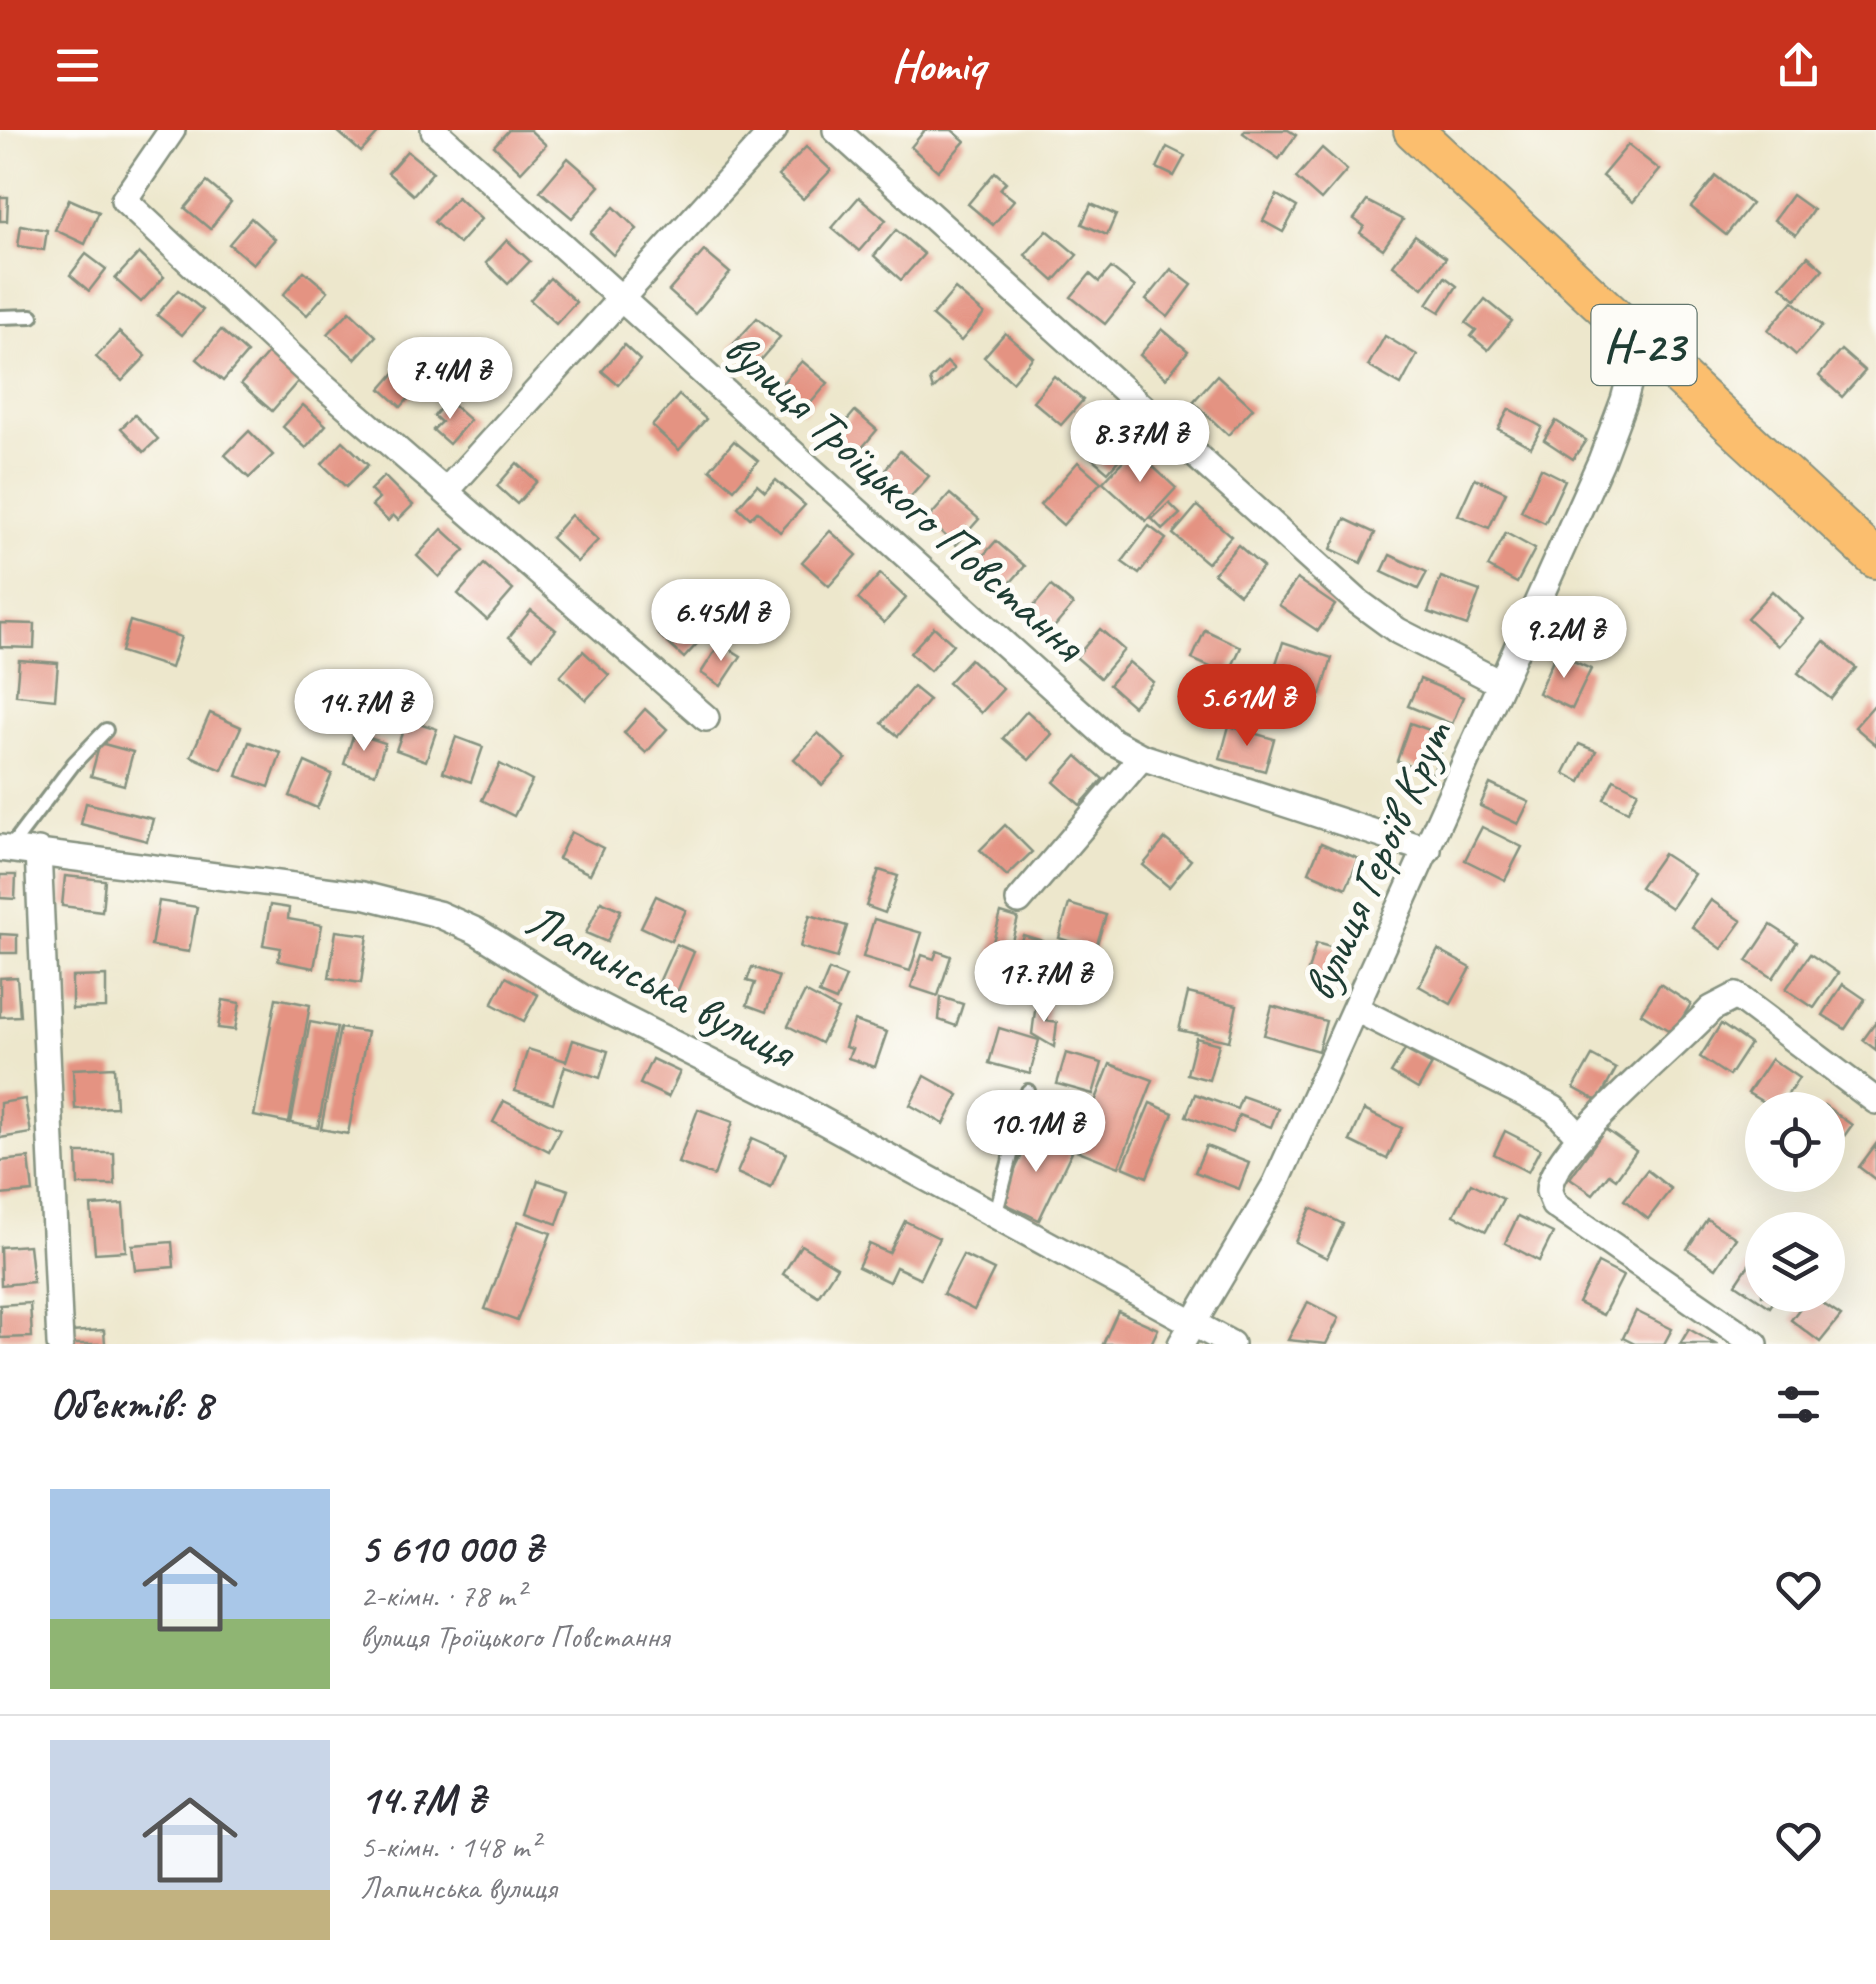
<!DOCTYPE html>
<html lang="uk">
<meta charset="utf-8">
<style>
:root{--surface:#fff;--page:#f7f7f7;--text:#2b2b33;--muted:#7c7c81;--line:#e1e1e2;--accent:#c8321e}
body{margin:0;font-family:Caveat,sans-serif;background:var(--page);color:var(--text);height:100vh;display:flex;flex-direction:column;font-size:38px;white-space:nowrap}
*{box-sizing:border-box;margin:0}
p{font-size:32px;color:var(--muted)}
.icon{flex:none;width:55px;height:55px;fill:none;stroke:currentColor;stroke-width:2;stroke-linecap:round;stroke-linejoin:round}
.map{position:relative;height:1214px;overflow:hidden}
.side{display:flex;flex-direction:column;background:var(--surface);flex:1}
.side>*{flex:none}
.controls{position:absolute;left:1745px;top:962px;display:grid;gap:20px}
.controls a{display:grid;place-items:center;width:100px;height:100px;border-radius:50%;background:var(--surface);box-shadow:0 10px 40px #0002;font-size:50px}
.price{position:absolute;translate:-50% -85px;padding:0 22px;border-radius:35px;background:#fff;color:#222;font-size:32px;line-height:65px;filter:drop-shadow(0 2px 5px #0008)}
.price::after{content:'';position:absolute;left:50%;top:60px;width:30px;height:22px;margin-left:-15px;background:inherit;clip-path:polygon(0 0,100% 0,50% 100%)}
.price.selected{background:var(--accent);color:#fff}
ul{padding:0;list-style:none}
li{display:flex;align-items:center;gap:30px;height:250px;padding:0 50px}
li+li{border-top:2px solid var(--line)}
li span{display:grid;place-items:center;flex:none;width:280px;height:200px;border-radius:0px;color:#555}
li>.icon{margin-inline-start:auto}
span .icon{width:120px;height:120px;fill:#fffc;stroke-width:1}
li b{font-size:42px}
h2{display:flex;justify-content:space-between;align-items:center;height:120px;padding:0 50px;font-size:42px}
header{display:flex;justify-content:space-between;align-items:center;height:130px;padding:0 50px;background:var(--accent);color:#fff;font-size:45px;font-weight:700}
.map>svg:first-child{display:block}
</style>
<header><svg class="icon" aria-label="menu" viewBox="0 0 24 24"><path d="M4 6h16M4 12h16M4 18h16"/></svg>Homiq<svg class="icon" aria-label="share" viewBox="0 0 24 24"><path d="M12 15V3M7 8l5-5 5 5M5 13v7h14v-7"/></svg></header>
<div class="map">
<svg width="1876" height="1214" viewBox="0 0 1876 1214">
<rect width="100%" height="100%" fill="#fdfcf7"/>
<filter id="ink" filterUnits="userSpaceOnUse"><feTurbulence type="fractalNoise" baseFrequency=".01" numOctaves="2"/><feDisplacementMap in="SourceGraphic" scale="20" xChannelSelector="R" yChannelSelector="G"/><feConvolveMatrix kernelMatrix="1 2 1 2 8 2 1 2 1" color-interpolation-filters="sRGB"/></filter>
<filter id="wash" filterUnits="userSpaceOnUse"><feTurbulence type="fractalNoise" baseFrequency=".0048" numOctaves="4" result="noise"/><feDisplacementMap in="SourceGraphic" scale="40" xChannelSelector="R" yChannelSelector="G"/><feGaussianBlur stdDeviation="2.25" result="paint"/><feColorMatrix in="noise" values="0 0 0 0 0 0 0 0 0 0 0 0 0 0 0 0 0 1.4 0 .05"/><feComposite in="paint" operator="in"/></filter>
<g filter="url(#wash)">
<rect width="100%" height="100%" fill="#ede7cc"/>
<g id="blocks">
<g fill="#e49382">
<path d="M336,0h45l-20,22z"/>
<path d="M509,0h21l16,15 -25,27 -27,-26z"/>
<path d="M925,0h27l13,11 -27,30 -27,-24z"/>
<path d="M1245,0h43l8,5 -17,24 -36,-26z"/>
<path d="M1628,15l32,25 -27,32 -31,-26z"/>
<path d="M806,17l25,23 -28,29 -25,-23z"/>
<path d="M1167,17l18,9 -11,20 -17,-8z"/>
<path d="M1322,18l25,22 -26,30 -25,-22z"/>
<path d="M407,21l26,21 -20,23 -25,-22z"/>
<path d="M568,28l32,28 -28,32 -32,-27z"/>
<path d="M995,42l11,10 -6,7 14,11 -21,25 -25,-21z"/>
<path d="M1716,46l35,28 -25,31 -35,-28z"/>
<path d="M207,52l24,20 -21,27 -25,-21z"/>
<path d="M1277,65l20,12 -14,25 -20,-11z"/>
<path d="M1792,65l21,15 -17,25 -22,-15z"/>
<path d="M0,67h8l-1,24h-7z"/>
<path d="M457,67l24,22 -22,25 -25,-22z"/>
<path d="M859,67l27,23 -27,31 -27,-23z"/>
<path d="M69,69l30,13 -14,32 -30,-14z"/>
<path d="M1367,71l36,19 -20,29 -23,-16 4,-7 -10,-7z"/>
<path d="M1091,74l25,11 -9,20 -25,-11z"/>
<path d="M614,77l23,22 -24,26 -23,-22z"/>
<path d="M251,88l24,21 -22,25 -24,-20z"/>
<path d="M21,95l26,5 -3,20 -26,-4z"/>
<path d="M896,100l28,24 -23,26 -27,-24z"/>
<path d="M1047,100l30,25 -23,26 -29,-26z"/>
<path d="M1415,105l31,23 -23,30 -30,-23z"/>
<path d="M507,110l23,21 -22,23 -22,-21z"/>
<path d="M704,121l26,22 -35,41 -26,-23z"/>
<path d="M139,123l25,24 -23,25 -26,-23z"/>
<path d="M86,124l20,15 -17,22 -19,-16z"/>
<path d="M1808,126l15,13 -27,30 -15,-13z"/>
<path d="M1111,138l24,19 -30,37 -34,-27 19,-23 9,8z"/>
<path d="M1171,139l21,16 -24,32 -22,-17z"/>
<path d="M304,141l24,20 -21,24 -24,-20z"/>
<path d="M1445,147l12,9 -17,26 -13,-8z"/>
<path d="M550,148l26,24 -20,22 -26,-24z"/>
<path d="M955,159l29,25 -23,27 -29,-25z"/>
<path d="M178,160l25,20 -21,25 -25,-20z"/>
<path d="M1485,169l27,22 -24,29 -17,-14 5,-6 -10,-7z"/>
<path d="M1793,171l29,25 -26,29 -28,-25z"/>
<path d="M350,181l26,25 -21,23 -27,-25z"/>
<path d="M757,188l23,19 -26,30 -23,-20z"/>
<path d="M1162,199l26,22 -22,27 -26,-23z"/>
<path d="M221,200l26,23 -24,28 -26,-22z"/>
<path d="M119,202l27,24 -24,25 -26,-24z"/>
<path d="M1005,203l28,24 -21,25 -28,-25z"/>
<path d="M1385,206l32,19 -16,30 -33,-19z"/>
<path d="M624,215l16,15 -22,25 -16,-14z"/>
<path d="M1841,220l24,21 -23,26 -23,-21z"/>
<path d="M269,222l31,27 -28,32 -31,-27z"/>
<path d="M802,231l26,22 -25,29 -26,-23z"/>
<path d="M947,232l7,7 -21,21 -3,-10z"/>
<path d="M401,236l21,17 -21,24 -20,-18z"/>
<path d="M1217,245l36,33 -25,27 -35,-33z"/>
<path d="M1054,246l29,24 -22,25 -28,-24z"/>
<path d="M679,265l27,24 -27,31 -27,-24z"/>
<path d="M447,270l23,20 -21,24 -16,-14 8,-8 -7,-6z"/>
<path d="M303,275l23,20 -20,23 -23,-21z"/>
<path d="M1509,279l33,18 -11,20 -33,-18z"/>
<path d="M855,281l22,19 -22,26 -22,-19z"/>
<path d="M135,285l23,24 -14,13 -23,-24z"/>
<path d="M1104,289l28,25 -24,28 -28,-24z"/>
<path d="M1556,291l30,19 -13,19 -29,-19z"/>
<path d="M249,301l24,24 -24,23 -24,-23z"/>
<path d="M343,311l25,24 -22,22 -24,-23z"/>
<path d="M734,311l24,20 -24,28 -24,-20z"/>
<path d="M1134,319l42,39 -30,33 -43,-39z"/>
<path d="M900,321l29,25 -23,26 -28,-24z"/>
<path d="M1078,332l23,20 -38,43 -23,-20z"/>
<path d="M517,333l20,18 -20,23 -20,-18z"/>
<path d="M1541,338l24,12 -20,43 -24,-12z"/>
<path d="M384,346l29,29 -15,15 -5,-5 -5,6 -16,-15 7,-7 -9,-9z"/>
<path d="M1475,348l31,14 -17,36 -31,-13z"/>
<path d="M776,350l29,25 -25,27 -23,-21 -7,7 -12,-11 19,-22 8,7z"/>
<path d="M950,364l29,25 -23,26 -29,-25z"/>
<path d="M1169,373l11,11 -17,16 -11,-11z"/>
<path d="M1197,376l34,30 -24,27 -34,-29z"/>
<path d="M571,385l27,25 -21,22 -26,-24z"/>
<path d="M1345,389l30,14 -14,30 -30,-14z"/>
<path d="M1149,396l17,13 -27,35 -17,-12z"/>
<path d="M442,399l23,21 -26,27 -22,-21z"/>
<path d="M830,401l27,24 -28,31 -27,-24z"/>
<path d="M1506,403l29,16 -18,34 -29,-16z"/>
<path d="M996,411l29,25 -21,24 -29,-25z"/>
<path d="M1238,415l25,22 -24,27 -25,-21z"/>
<path d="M1390,425l37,17 -9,17 -36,-17z"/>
<path d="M484,434l29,26 -26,30 -29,-26z"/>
<path d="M880,444l26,24 -22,25 -26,-24z"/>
<path d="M1441,447l39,14 -13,35 -39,-14z"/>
<path d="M1297,449l38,26 -17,26 -39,-26z"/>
<path d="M1051,456l22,19 -23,27 -22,-19z"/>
<path d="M1772,461l31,28 -25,27 -31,-28z"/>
<path d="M531,480l25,20 -23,27 -24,-20z"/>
<path d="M677,481l28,24 -21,23 -27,-25z"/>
<path d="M130,491l51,16 -10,31 -50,-16z"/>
<path d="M0,493l35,1 -1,24 -34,-1z"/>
<path d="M934,497l19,17 -23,27 -20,-18z"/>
<path d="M1100,499l24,21 -24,28 -24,-21z"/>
<path d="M1205,500l36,17 -13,28 -36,-16z"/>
<path d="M1824,511l32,27 -25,31 -33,-26z"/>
<path d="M1283,512l49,16 -11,37 -50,-16z"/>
<path d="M720,513l21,13 -20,30 -20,-13z"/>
<path d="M583,521l26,24 -23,25 -26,-24z"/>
<path d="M1556,523l35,16 -19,40 -34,-16z"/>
<path d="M970,529l33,30 -22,24 -33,-30z"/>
<path d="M19,530l39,3 -3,36 -39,-4z"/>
<path d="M1129,532l24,20 -20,24 -24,-21z"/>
<path d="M1420,549l43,18 -11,27 -44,-18z"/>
<path d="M913,557l16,13 -31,36 -16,-13z"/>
<path d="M1876,573v42l-21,-18z"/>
<path d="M645,579l22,20 -21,24 -22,-20z"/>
<path d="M1027,581l25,23 -23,26 -26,-22z"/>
<path d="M210,583l31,14 -19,43 -31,-14z"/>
<path d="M407,589l30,10 -11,32 -30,-11z"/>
<path d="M1410,593l36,13 -13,37 -36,-12z"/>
<path d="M1229,596l45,13 -9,32 -45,-12z"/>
<path d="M354,603l31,10 -10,31 -31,-10z"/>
<path d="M818,603l28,26 -24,26 -28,-26z"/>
<path d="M456,607l27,10 -12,35 -28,-10z"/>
<path d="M249,612l32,11 -12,34 -32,-11z"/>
<path d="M100,613l33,9 -9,33 -33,-9z"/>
<path d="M1579,614l17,7 -15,31 -17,-9z"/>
<path d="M1077,626l26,23 -23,26 -26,-23z"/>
<path d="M305,632l27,12 -15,34 -27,-12z"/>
<path d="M500,634l32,17 -18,35 -32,-16z"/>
<path d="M1614,649l24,12 -10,20 -24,-12z"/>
<path d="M1490,654l39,18 -11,22 -38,-18z"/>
<path d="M86,673l67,16 -6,22 -66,-17z"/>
<path d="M1005,695l27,27 -25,24 -27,-26z"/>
<path d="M1482,697l40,20 -17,33 -40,-20z"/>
<path d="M571,702l32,16 -13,26 -32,-15z"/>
<path d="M1165,709l26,21 -22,27 -26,-22z"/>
<path d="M1321,713l38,16 -13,29 -37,-16z"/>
<path d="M1663,724l31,20 -23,34 -31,-21z"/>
<path d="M879,740l19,6 -13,37 -19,-7z"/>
<path d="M0,745h16l-1,24 -15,-1z"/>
<path d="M65,746l40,4 -3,31 -40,-5z"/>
<path d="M656,766l30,14 -15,31 -30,-14z"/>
<path d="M1711,770l31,21 -20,28 -30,-22z"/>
<path d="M159,771l38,6 -8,45 -38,-6z"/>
<path d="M601,771l20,9 -14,32 -21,-9z"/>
<path d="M1069,774l37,11 -11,35 -36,-12z"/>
<path d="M270,775l19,3 -1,11 34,6 -8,43 -36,-7 3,-13 -18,-3z"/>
<path d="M1001,783l17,5 -11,42 -18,-4z"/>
<path d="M810,785l37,11 -10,32 -37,-11z"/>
<path d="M874,789l48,14 -12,38 -47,-14z"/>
<path d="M1771,795l26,17 -24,36 -26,-17z"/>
<path d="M336,801l32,4 -7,48 -32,-5z"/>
<path d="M0,804l17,1v18h-17z"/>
<path d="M1023,805l20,6 -9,27 -20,-6z"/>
<path d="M1316,813l32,9 -10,35 -32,-9z"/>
<path d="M676,814l18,8 -19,45 -19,-8z"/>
<path d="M1438,820l33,18 -20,36 -32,-18z"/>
<path d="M937,821l14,5 -13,40 -27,-9 11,-32 12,4z"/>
<path d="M1810,824l28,19 -24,35 -28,-19z"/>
<path d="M752,837l27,10 -13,35 -19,-7 8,-22 -8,-2z"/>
<path d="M829,840l17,7 -10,24 -17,-7z"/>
<path d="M106,846v32l-34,1v-32z"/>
<path d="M17,847l3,39 -20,1v-39z"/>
<path d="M506,847l32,18 -14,26 -32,-17z"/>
<path d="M1660,854l31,20 -18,29 -32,-20z"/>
<path d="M1843,854l22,15 -20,30 -22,-14z"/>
<path d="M805,862l33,18 -17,33 -33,-17z"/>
<path d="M1188,863l49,12 -8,36 -50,-11z"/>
<path d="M941,867l22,7 -7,22 -17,-6z"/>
<path d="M276,868l34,7 -21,118 -35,-7z"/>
<path d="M223,870l17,3 -5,27 -17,-2z"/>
<path d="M1036,873l12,1 -2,17 11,2 -3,24 -22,-13z"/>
<path d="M1272,876l54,15 -8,30 -54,-16z"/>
<path d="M854,891l33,11 -12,35 -27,-9 4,-9 -7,-2z"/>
<path d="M310,892l27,5 -19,101 -27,-5z"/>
<path d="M1876,892v28l-13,-10z"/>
<path d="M1721,894l29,20 -21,32 -29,-19z"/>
<path d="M340,898l27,4 -19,102 -27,-5z"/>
<path d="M999,898l40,12 -9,34 -41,-11z"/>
<path d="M1196,908l23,6 -10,36 -22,-6z"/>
<path d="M573,910l35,11 -8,27 -35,-12 -12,37 -38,-12 13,-42 38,12z"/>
<path d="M1405,920l27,15 -14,24 -27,-16z"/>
<path d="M1066,923l36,10 -9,31 -36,-10z"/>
<path d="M1592,926l24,13 -18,32 -24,-13z"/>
<path d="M652,929l28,13 -12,25 -28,-13z"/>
<path d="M1771,929l28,19 -22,32 -29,-17z"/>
<path d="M1110,934l43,16 -34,87 -43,-17z"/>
<path d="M114,937l2,40 -41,2 -2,-40z"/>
<path d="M925,946l34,19 -15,29 -34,-19z"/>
<path d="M1195,964l42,15 5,-13 36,13 -7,18 -32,-12 -7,18 -46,-17z"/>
<path d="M25,969l6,34 -31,5v-35z"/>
<path d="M504,971l56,28 -11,22 -56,-29z"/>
<path d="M1150,973l23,10 -26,64 -24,-10z"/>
<path d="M1824,975l28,20 -20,28 -4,-3v-40h-7z"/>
<path d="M698,979l35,13 -19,54 -36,-13z"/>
<path d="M1364,980l38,18 -15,31 -37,-18z"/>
<path d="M1605,999l31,22 -20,28 -7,-5 -16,20 -23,-16z"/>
<path d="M1034,1000l39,19 -34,71 -39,-19z"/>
<path d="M1505,1001l35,18 -12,23 -34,-18z"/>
<path d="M752,1008l34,15 -15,35 -34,-15z"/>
<path d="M1876,1014v36l-17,-13z"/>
<path d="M1206,1016l43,17 -10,26 -44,-17z"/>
<path d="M77,1023h37l1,32h-37z"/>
<path d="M29,1028l4,34 -33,3v-34z"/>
<path d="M1647,1040l24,19 -23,30 -24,-19z"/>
<path d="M538,1050l31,10 -12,34 -30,-11z"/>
<path d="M1471,1053l32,16 -17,32 -32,-16z"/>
<path d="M123,1074l3,47 -31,2 -4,-47z"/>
<path d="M1311,1078l32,16 -16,34 -32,-16z"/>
<path d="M1518,1086l35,17 -14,28 -34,-18z"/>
<path d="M1707,1089l29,19 -20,30 -29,-19z"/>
<path d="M518,1091l33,12 -34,88 -32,-12z"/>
<path d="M905,1091l34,17 -19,40 -24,-11 -7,15 -31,-15 11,-23 20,9z"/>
<path d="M172,1112l2,25 -39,3 -3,-25z"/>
<path d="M29,1115l4,37 -32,3 -1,-38z"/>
<path d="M801,1115l36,22 -19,29 -35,-22z"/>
<path d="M1758,1121l4,4v40h16l-8,12 -34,-23z"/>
<path d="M963,1125l31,15 -20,40 -31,-16z"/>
<path d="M1598,1133l25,13 -20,39 -25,-12z"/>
<path d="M1810,1165l31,21 -21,26 -29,-22z"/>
<path d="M1308,1172l31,16 -13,26 -38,-4z"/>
<path d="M30,1173l2,34 -32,1v-33z"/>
<path d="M1118,1181l40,18 -7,15h-48z"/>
<path d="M1636,1181l36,18 -8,15h-29l-12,-6z"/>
<path d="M1689,1199l26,15h-35z"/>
<path d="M104,1200l1,14h-34l-1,-12z"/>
</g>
</g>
</g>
<g filter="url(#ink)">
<use href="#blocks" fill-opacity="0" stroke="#869280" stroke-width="2.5"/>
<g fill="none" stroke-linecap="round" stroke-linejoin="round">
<g stroke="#869280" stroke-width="18">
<g id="service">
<path d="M0,187l32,-1"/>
<path d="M9,719l65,-86 32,-33"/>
<path d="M995,1086l33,-125"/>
</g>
</g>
<g stroke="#869280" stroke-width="30">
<g id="minor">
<path d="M172,0l-48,70 186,174 396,344"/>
<path d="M434,0l678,611 30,16 286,93"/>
<path d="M836,0l521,471 41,30 102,52"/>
<path d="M447,360l327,-360"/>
<path d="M0,718l363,47 75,19 38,17 107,67 194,98 454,248"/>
<path d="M38,721l22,493"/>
<path d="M1019,771l123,-144"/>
<path d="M1358,880l196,99 24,26"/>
<path d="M1181,1214l95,-161 325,-722 23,-61 16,-60"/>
<path d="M1755,1214l-201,-139c0,-2 -5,-12 -5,-14 -1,-41 130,-146 162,-182l25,-13 140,105"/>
</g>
</g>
<g stroke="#869280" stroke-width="42">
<path id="primary" d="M1413,0l463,429"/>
</g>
<use href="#service" stroke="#fff" stroke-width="12"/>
<use href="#minor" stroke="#fff" stroke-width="25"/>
<use href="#primary" stroke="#fbbe6e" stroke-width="38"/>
</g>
</g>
<g text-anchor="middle" stroke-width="10" stroke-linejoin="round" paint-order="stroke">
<rect fill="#fdfcf7" stroke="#62766e" stroke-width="2.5" x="1591.5" y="175" width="105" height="80" rx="8"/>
<g font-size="45" font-weight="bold" fill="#1f3d34">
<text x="1644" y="231">Н-23</text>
</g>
<g font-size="48" fill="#1f3d34" stroke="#fdfcf7">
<text transform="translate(905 365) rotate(42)" y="17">вулиця Троїцького Повстання</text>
<text transform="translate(1376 730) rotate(-66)" y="17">вулиця Героїв Крут</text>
<text transform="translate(661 854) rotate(28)" y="17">Лапинська вулиця</text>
</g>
</g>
</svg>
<div class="controls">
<a><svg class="icon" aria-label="locate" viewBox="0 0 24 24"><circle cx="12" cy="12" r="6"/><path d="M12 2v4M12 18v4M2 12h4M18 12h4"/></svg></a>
<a><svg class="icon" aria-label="layers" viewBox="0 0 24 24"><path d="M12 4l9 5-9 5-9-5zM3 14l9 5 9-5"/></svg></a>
</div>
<b class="price" style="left:450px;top:292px">7.4M ₴</b>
<b class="price" style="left:1140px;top:355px">8.37M ₴</b>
<b class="price" style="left:721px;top:534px">6.45M ₴</b>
<b class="price" style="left:1564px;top:551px">9.2M ₴</b>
<b class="price selected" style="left:1247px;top:619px">5.61M ₴</b>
<b class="price" style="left:364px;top:624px">14.7M ₴</b>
<b class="price" style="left:1044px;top:895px">17.7M ₴</b>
<b class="price" style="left:1036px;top:1045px">10.1M ₴</b>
</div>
<section class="side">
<h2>Об’єктів: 8<svg class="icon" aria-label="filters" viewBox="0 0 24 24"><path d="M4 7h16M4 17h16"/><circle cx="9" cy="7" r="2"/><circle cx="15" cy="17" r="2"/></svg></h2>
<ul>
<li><span style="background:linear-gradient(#a9c7e8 65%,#8fb573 0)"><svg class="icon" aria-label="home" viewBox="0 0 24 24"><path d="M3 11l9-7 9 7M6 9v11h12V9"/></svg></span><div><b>5 610 000 ₴</b><p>2-кімн. · 78 m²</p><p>вулиця Троїцького Повстання</p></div><svg class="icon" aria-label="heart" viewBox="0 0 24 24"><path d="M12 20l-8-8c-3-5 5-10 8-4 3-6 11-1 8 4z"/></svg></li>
<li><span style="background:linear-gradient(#c9d6e8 75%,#c2b280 0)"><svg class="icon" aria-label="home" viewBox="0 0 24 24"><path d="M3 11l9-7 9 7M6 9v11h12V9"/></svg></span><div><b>14.7M ₴</b><p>5-кімн. · 148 m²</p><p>Лапинська вулиця</p></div><svg class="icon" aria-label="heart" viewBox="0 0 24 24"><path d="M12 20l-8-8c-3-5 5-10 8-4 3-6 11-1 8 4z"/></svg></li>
</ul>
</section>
